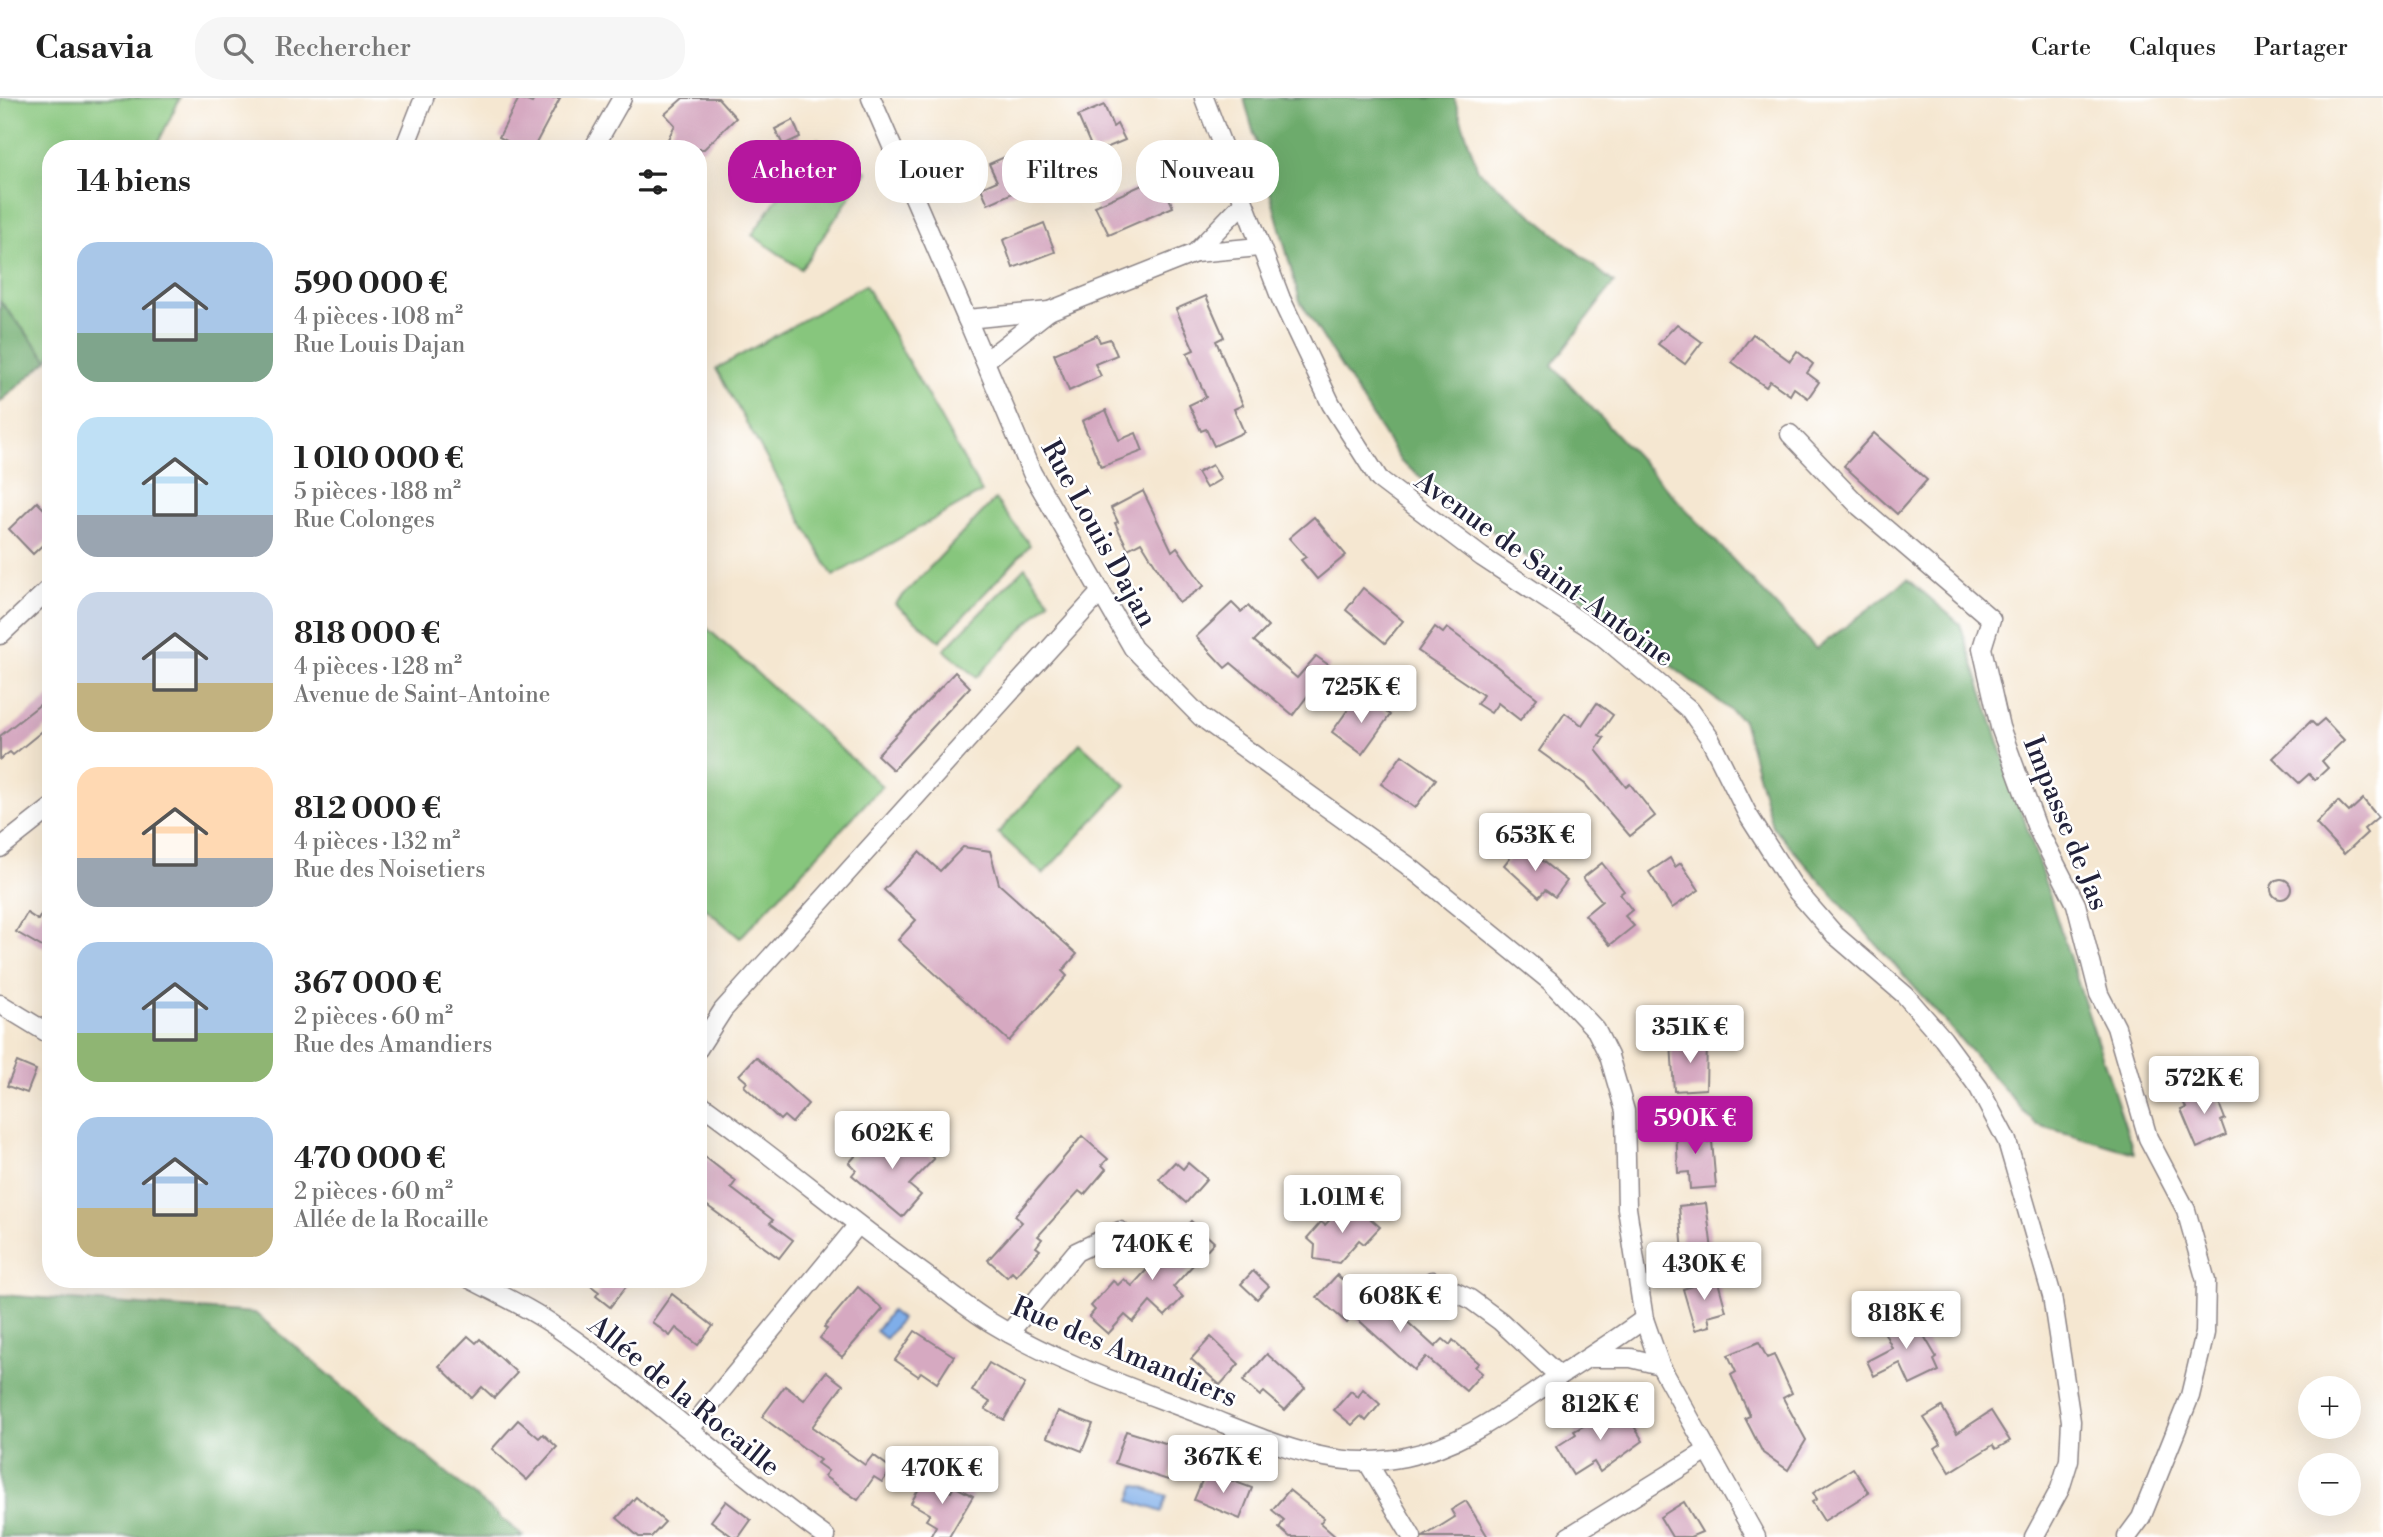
<!DOCTYPE html>
<html lang="fr">
<meta charset="utf-8">
<style>
:root{--surface:#fff;--page:#f6f6f6;--text:#222;--muted:#767676;--line:#e0e0e0;--accent:#b5179e}
body{margin:0;font-family:"Libre Bodoni",serif;background:var(--page);color:var(--text);height:100vh;display:flex;flex-direction:column;font-size:26px;white-space:nowrap}
*{box-sizing:border-box;margin:0}
p{font-size:23px;color:var(--muted)}
.icon{flex:none;width:38px;height:38px;fill:none;stroke:currentColor;stroke-width:2;stroke-linecap:round;stroke-linejoin:round}
.map{position:relative;flex:1;overflow:hidden}
.details{position:absolute;left:42px;top:42px;width:665px;height:1148px;display:flex;flex-direction:column;background:var(--surface);border-radius:28px;box-shadow:0 7px 28px #0002}
.details>*{flex:none}
.guide{position:absolute;left:728px;top:42px;width:665px;height:63px;display:flex;gap:14px}
.tools{position:absolute;left:2298px;top:1278px;display:grid;gap:14px}
.tools a{display:grid;place-items:center;width:63px;height:63px;border-radius:50%;background:var(--surface);box-shadow:0 7px 28px #0002;font-size:35px}
.price{position:absolute;translate:-50% -60px;padding:0 16px;border-radius:7px;background:#fff;color:#222;font-size:23px;line-height:46px;filter:drop-shadow(0 2px 4px #0008)}
.price::after{content:'';position:absolute;left:50%;top:42px;width:21px;height:16px;margin-left:-10px;background:inherit;clip-path:polygon(0 0,100% 0,50% 100%)}
.price.current{background:var(--accent);color:#fff}
ul{padding:0;list-style:none}
li{display:flex;align-items:center;gap:21px;height:175px;padding:0 35px}
li span{display:grid;place-items:center;flex:none;width:196px;height:140px;border-radius:21px;color:#555}
li>.icon{margin-inline-start:auto}
span .icon{width:84px;height:84px;fill:#fffc;stroke-width:1}
li b{font-size:30px}
h2{display:flex;justify-content:space-between;align-items:center;height:84px;padding:0 35px;font-size:30px}
.pill{padding:0 24px;border-radius:28px;background:var(--surface);box-shadow:0 7px 28px #0002;font-size:24px;line-height:63px}
.pill.current{background:var(--accent);color:#fff}
header{display:flex;align-items:center;gap:42px;box-sizing:border-box;height:98px;padding:0 35px;background:var(--surface);border-bottom:2px solid var(--line)}
header strong{font-size:33px}
nav{display:flex;gap:38px;margin-inline-start:auto;font-size:24px}
.search{width:490px;height:63px;background:var(--page);display:flex;align-items:center;gap:18px;box-sizing:border-box;padding:0 24px;border-radius:28px;color:var(--muted);font-size:26px}
.map>svg:first-child{display:block}
</style>
<header>
<strong>Casavia</strong>
<div class="search"><svg class="icon" aria-label="search" viewBox="0 0 24 24"><circle cx="10" cy="10" r="6"/><path d="M15 15l6 6"/></svg>Rechercher</div>
<nav><a>Carte</a><a>Calques</a><a>Partager</a></nav>
</header>
<div class="map">
<svg width="2383" height="1439" viewBox="0 0 2383 1439">
<rect width="100%" height="100%" fill="#fff"/>
<filter id="ink" filterUnits="userSpaceOnUse"><feTurbulence type="fractalNoise" baseFrequency=".0143" numOctaves="2"/><feDisplacementMap in="SourceGraphic" scale="14" xChannelSelector="R" yChannelSelector="G"/><feConvolveMatrix kernelMatrix="1 2 1 2 8 2 1 2 1" color-interpolation-filters="sRGB"/></filter>
<filter id="wash" filterUnits="userSpaceOnUse"><feTurbulence type="fractalNoise" baseFrequency=".00686" numOctaves="4" result="noise"/><feDisplacementMap in="SourceGraphic" scale="28" xChannelSelector="R" yChannelSelector="G"/><feGaussianBlur stdDeviation="1.57" result="paint"/><feColorMatrix in="noise" values="0 0 0 0 0 0 0 0 0 0 0 0 0 0 0 0 0 1.4 0 .05"/><feComposite in="paint" operator="in"/></filter>
<g filter="url(#wash)">
<rect width="100%" height="100%" fill="#f5e7d1"/>
<g fill="#87c67d" stroke="#54745c" stroke-width="2">
<path d="M0,0h180l-25,51h-104v205l-3,6 -48,-59z"/>
<path d="M818,41l49,33 -66,97 -49,-34z"/>
<path d="M865,187l117,207 -149,84 -117,-207z"/>
<path d="M995,401l35,46 -90,96 -45,-37z"/>
<path d="M1025,469l24,34 -72,76 -33,-27z"/>
<path d="M698,522l184,166 -142,152 -42,-36z"/>
<path d="M1080,645l46,42 -83,89 -45,-41z"/>
</g>
<g fill="#6dab6c" stroke="#486654" stroke-width="2">
<path d="M1244,0h210l24,72 136,113 -62,82 264,284 92,-70 52,45 174,529 -99,-29 -263,-298 -29,-106 -342,-258 -101,-161z"/>
<path d="M0,203l48,59 -48,42z"/>
<path d="M0,1197l255,18 269,224h-524z"/>
</g>
<g fill="#7faee9" stroke="#506892" stroke-width="2">
<path d="M891,1213l10,8 -15,20 -10,-8z"/>
<path d="M1135,1387l32,11 -5,16 -32,-11z"/>
</g>
<g id="blocks">
<g fill="#d6a9c1">
<path d="M519,0l13,5 3,-5h25l-27,51h-11l-23,-12z"/>
<path d="M683,0h35l18,20 -32,31h-41l12,-24 -10,-11z"/>
<path d="M1104,7l9,22 4,-3 8,16 -31,13 -16,-37z"/>
<path d="M793,22l7,17 -17,8 -8,-16z"/>
<path d="M1009,57l15,33 -36,16 -7,-16 16,-7 -8,-17z"/>
<path d="M1160,79l13,30 -64,28 -14,-29z"/>
<path d="M1044,125l11,29 -42,16 -10,-28z"/>
<path d="M1206,198l18,41 -8,4 27,64 -9,4 10,23 -30,14 -8,-17 -5,2 -12,-26 17,-8 -19,-44 7,-3 -18,-41z"/>
<path d="M1677,226l25,18 -17,22 -27,-20z"/>
<path d="M1753,236l37,27 7,-10 16,13 -6,9 12,9 -11,16 -14,-10 -4,7 -20,-14 -4,6 -34,-25z"/>
<path d="M1097,237l3,7 10,-3 7,16 -22,9 6,12 -32,15 -15,-37z"/>
<path d="M1106,312l13,30 17,-7 7,18 -42,16 -19,-46z"/>
<path d="M1874,335l53,47 -30,34 -53,-48z"/>
<path d="M1212,367l9,14 -15,9 -9,-15z"/>
<path d="M1143,393l29,60 5,-4 27,39 -25,17 -38,-61 -13,7 -13,-26 3,-1 -7,-14z"/>
<path d="M37,404l14,14v21l-18,17 -24,-25z"/>
<path d="M1314,419l32,38 -29,24 -16,-19 5,-3 -17,-19z"/>
<path d="M1363,490l40,33 -18,22 -39,-33z"/>
<path d="M1232,505l9,9 7,-6 20,21 -14,14 43,37 19,-22 14,10 -37,49 -62,-52 -6,5 -29,-31z"/>
<path d="M1435,529l8,6 4,-5 15,11 75,59 -17,22 -22,-17 -7,10 -14,-9 6,-9 -65,-44z"/>
<path d="M955,574l15,15 -77,83 -16,-15z"/>
<path d="M51,598v28l-38,31 -3,-3 -10,7v-23z"/>
<path d="M1367,600l23,17 -28,39 -30,-22 20,-28 7,5z"/>
<path d="M1597,605l16,12 -14,20 5,3 -8,12 30,37 4,-3 25,32 -25,20 -45,-52 -46,-33 26,-38 17,12z"/>
<path d="M2324,621l20,21 -22,21 6,7 -13,12 -6,-6 -10,9 -26,-25 38,-37 5,5z"/>
<path d="M1402,657l34,24 -21,29 -34,-24z"/>
<path d="M2363,701l15,18 -14,12 3,4 -23,21 -28,-30 22,-23 11,11z"/>
<path d="M1521,746l46,37 -12,16 -10,-7 -6,7 -35,-32z"/>
<path d="M963,749l27,4 9,33 78,70 -15,17 5,5 -58,65 -111,-101 18,-20 -32,-30 35,-38 21,19z"/>
<path d="M1670,760l5,9 6,-4 18,27 -27,18 -23,-36z"/>
<path d="M1602,765l22,28 -4,3 12,16 -7,6 9,10 -24,19 -25,-30 17,-14 -19,-23z"/>
<circle cx="2281" cy="791" r="10"/>
<path d="M51,798v56l-35,-20 11,-19 11,7z"/>
<path d="M1707,942l-1,49 -32,2 -3,-48z"/>
<path d="M756,959l52,47 -16,19 -8,-7 -4,4 -36,-34 3,-4 -8,-7z"/>
<path d="M17,964l19,8 -9,23 -20,-7z"/>
<path d="M2211,985l14,36 -4,2 5,14 -29,13 -16,-38 5,-2 -4,-9 10,-5 -1,-3z"/>
<path d="M1703,1025l1,19 8,-1 4,46 -26,2 -1,-17 -11,1 -2,-48z"/>
<path d="M903,1034l31,27 -25,26 12,10 -19,22 -50,-42 4,-5 -7,-7 22,-25 16,14z"/>
<path d="M1082,1038l26,23 -6,6 4,4 -22,26 -5,-4 -41,45 4,3 -6,8 4,3 -24,26 -4,-4 -5,5 -19,-17 34,-38 -7,-6z"/>
<path d="M705,1059l31,24 -5,7 42,32 -3,3 23,17 -14,18 -81,-59v-34z"/>
<path d="M1175,1064l8,7 5,-6 19,16 -21,24 -27,-24z"/>
<path d="M1706,1105l6,47 -29,3 -4,-47z"/>
<path d="M1342,1109l8,8 7,-8 23,20 -16,17 -5,-4 -20,23 -25,-4 1,-14 -8,-7 14,-16 4,3z"/>
<path d="M1191,1123l23,21 -41,45 10,10 -18,19 -15,-14 -17,20 -8,-7 -17,19 -19,-17 6,-7 -4,-4 22,-25 5,4 6,-6 8,7z"/>
<path d="M1253,1173l16,15 -12,13 -16,-15z"/>
<path d="M1337,1177l21,19 4,-4 30,28 6,4 4,-5 33,30 8,-8 7,6 3,-5 26,23 -4,4 7,6 -16,18 -40,-34 -12,13 -61,-55 -6,8 -30,-26z"/>
<path d="M1717,1180l9,33 -18,5 2,10 -15,4 -12,-41z"/>
<path d="M582,1181h50l-22,28 -14,-11 3,-4z"/>
<path d="M858,1189l25,22 -41,48 -22,-19 7,-9 -3,-2z"/>
<path d="M672,1196l41,32 -15,19 -22,-17 -6,8 -18,-14z"/>
<path d="M1910,1214l27,46 -3,2 5,11 -29,14 -10,-22 -26,13 -7,-15 25,-13 -10,-21z"/>
<path d="M915,1233l39,25 -17,27 -16,-11 -3,4 -23,-16z"/>
<path d="M468,1238l8,7 4,-4 37,34 -23,25 -12,-11 -10,11 -33,-32z"/>
<path d="M1211,1239l28,27 -19,21 -29,-26z"/>
<path d="M1759,1244l8,16 7,-3 18,38 -9,5 23,42 -18,30 -25,-17 -18,-35 5,-2 -19,-41 5,-3 -8,-17z"/>
<path d="M1267,1256l38,34 -20,22 -21,-18 -4,4 -17,-15z"/>
<path d="M989,1265l36,21 -21,36 -19,-11 5,-7 -18,-11z"/>
<path d="M826,1274l17,13 -31,42 53,38 8,-10 19,14 -10,13 -8,-5 -16,23 -34,-24 4,-5 -11,-8 3,-3 -58,-43 23,-31 19,14z"/>
<path d="M1363,1291l17,15 -14,17 -5,-5 -9,9 -18,-15 17,-19 7,6z"/>
<path d="M1621,1307l22,36 -43,31 -6,-10 -21,13 -17,-28 20,-13 -2,-3z"/>
<path d="M1942,1309l15,26 34,-22 19,30 -14,8 -3,-4 -43,27 -15,-24 6,-4 -17,-26z"/>
<path d="M1058,1313l35,13 -11,27 -35,-14z"/>
<path d="M518,1322l21,18 4,-4 14,13 -30,33 -35,-31z"/>
<path d="M1126,1333l52,16 -10,33 -53,-17z"/>
<path d="M1853,1370l16,25 -45,28 -12,-19 5,-3 -4,-6z"/>
<path d="M1206,1373l46,17 -12,31 -46,-19z"/>
<path d="M925,1380l26,14 3,-6 19,10 -24,41h-19l6,-11 -10,-6 4,-6 -19,-11z"/>
<path d="M1289,1392l35,28 -4,5 16,14h-46l-11,-9 5,-8 -12,-10z"/>
<path d="M636,1399l29,25 -14,15h-12l-22,-19z"/>
<path d="M726,1403l25,19 -12,17h-6l-22,-16z"/>
<path d="M1466,1403l22,36h-65l32,-20 -4,-7z"/>
<path d="M1684,1404l18,30 -12,5h-18l-12,-20z"/>
</g>
</g>
</g>
<g filter="url(#ink)">
<use href="#blocks" fill-opacity="0" stroke="#8c8486" stroke-width="2"/>
<g fill="none" stroke-linecap="round" stroke-linejoin="round">
<g stroke="#8c8486" stroke-width="21">
<g id="street">
<path d="M871,0l96,221 82,-8 146,-58 48,-50"/>
<path d="M1204,0l77,201 50,105 48,75 103,78 119,78 89,75 19,27 39,78 47,74 40,46 70,60 38,44 36,49 28,53 45,155 19,125 -2,39 -9,29 -26,48"/>
<path d="M404,51l20,-51"/>
<path d="M593,51l29,-51"/>
<path d="M1195,155l64,-6"/>
<path d="M967,221l65,154 101,175 68,69 206,148 143,116 46,49 13,26 16,55 2,97 17,111 16,46 96,172"/>
<path d="M985,263l64,-50"/>
<path d="M1790,336l69,72 132,113 -9,29 18,79 37,101 39,76 23,90 17,33 32,111 38,72 20,71 -1,52 -15,63 -49,122 -14,19"/>
<path d="M0,537l51,-48"/>
<path d="M0,750l51,-40"/>
<path d="M0,906l51,31"/>
<path d="M698,951l25,-39 376,-416"/>
<path d="M698,1004c77,55 149,116 226,172 22,16 43,34 66,48 68,42 146,67 220,96 63,25 126,54 195,39 55,-11 98,-43 144,-74 32,-21 64,-41 95,-64"/>
<path d="M470,1181c30,16 62,30 89,50 93,64 175,143 267,208"/>
<path d="M1432,1183l38,18 30,22 59,55"/>
<path d="M1009,1235l67,-81 44,-21"/>
<path d="M1591,1260h40l29,7"/>
<path d="M690,1331l167,-203"/>
<path d="M1368,1365l44,74"/>
<path d="M1568,1439l139,-86"/>
</g>
</g>
<use href="#street" stroke="#fff" stroke-width="18"/>
</g>
</g>
<g text-anchor="middle" stroke-width="5" stroke-linejoin="round" paint-order="stroke">
<g font-size="28" fill="#22223b" stroke="#fff">
<text transform="translate(1100 435) rotate(61)" y="10">Rue Louis Dajan</text>
<text transform="translate(1545 470) rotate(36)" y="10">Avenue de Saint-Antoine</text>
<text transform="translate(2067 725) rotate(68)" y="10">Impasse de Jas</text>
<text transform="translate(1125 1253) rotate(23)" y="10">Rue des Amandiers</text>
<text transform="translate(685 1297) rotate(39)" y="10">Allée de la Rocaille</text>
</g>
</g>
</svg>
<div class="tools">
<a>+</a>
<a>−</a>
</div>
<b class="price" style="left:1361px;top:627px">725K €</b>
<b class="price" style="left:1535px;top:775px">653K €</b>
<b class="price" style="left:1690px;top:967px">351K €</b>
<b class="price" style="left:2204px;top:1018px">572K €</b>
<b class="price current" style="left:1695px;top:1058px">590K €</b>
<b class="price" style="left:892px;top:1073px">602K €</b>
<b class="price" style="left:1342px;top:1137px">1.01M €</b>
<b class="price" style="left:1152px;top:1184px">740K €</b>
<b class="price" style="left:1704px;top:1204px">430K €</b>
<b class="price" style="left:1400px;top:1236px">608K €</b>
<b class="price" style="left:1906px;top:1253px">818K €</b>
<b class="price" style="left:1600px;top:1344px">812K €</b>
<b class="price" style="left:1223px;top:1397px">367K €</b>
<b class="price" style="left:942px;top:1408px">470K €</b>
<div class="guide">
<a class="pill current">Acheter</a>
<a class="pill">Louer</a>
<a class="pill">Filtres</a>
<a class="pill">Nouveau</a>
</div>
<section class="details">
<h2>14 biens<svg class="icon" aria-label="filters" viewBox="0 0 24 24"><path d="M4 7h16M4 17h16"/><circle cx="9" cy="7" r="2"/><circle cx="15" cy="17" r="2"/></svg></h2>
<ul>
<li><span style="background:linear-gradient(#a9c7e8 65%,#7fa58c 0)"><svg class="icon" aria-label="home" viewBox="0 0 24 24"><path d="M3 11l9-7 9 7M6 9v11h12V9"/></svg></span><div><b>590 000 €</b><p>4 pièces · 108 m²</p><p>Rue Louis Dajan</p></div></li>
<li><span style="background:linear-gradient(#bfe0f5 70%,#9aa5b1 0)"><svg class="icon" aria-label="home" viewBox="0 0 24 24"><path d="M3 11l9-7 9 7M6 9v11h12V9"/></svg></span><div><b>1 010 000 €</b><p>5 pièces · 188 m²</p><p>Rue Colonges</p></div></li>
<li><span style="background:linear-gradient(#c9d6e8 65%,#c2b280 0)"><svg class="icon" aria-label="home" viewBox="0 0 24 24"><path d="M3 11l9-7 9 7M6 9v11h12V9"/></svg></span><div><b>818 000 €</b><p>4 pièces · 128 m²</p><p>Avenue de Saint-Antoine</p></div></li>
<li><span style="background:linear-gradient(#ffd9b3 65%,#9aa5b1 0)"><svg class="icon" aria-label="home" viewBox="0 0 24 24"><path d="M3 11l9-7 9 7M6 9v11h12V9"/></svg></span><div><b>812 000 €</b><p>4 pièces · 132 m²</p><p>Rue des Noisetiers</p></div></li>
<li><span style="background:linear-gradient(#a9c7e8 65%,#8fb573 0)"><svg class="icon" aria-label="home" viewBox="0 0 24 24"><path d="M3 11l9-7 9 7M6 9v11h12V9"/></svg></span><div><b>367 000 €</b><p>2 pièces · 60 m²</p><p>Rue des Amandiers</p></div></li>
<li><span style="background:linear-gradient(#a9c7e8 65%,#c2b280 0)"><svg class="icon" aria-label="home" viewBox="0 0 24 24"><path d="M3 11l9-7 9 7M6 9v11h12V9"/></svg></span><div><b>470 000 €</b><p>2 pièces · 60 m²</p><p>Allée de la Rocaille</p></div></li>
</ul>
</section>
</div>
